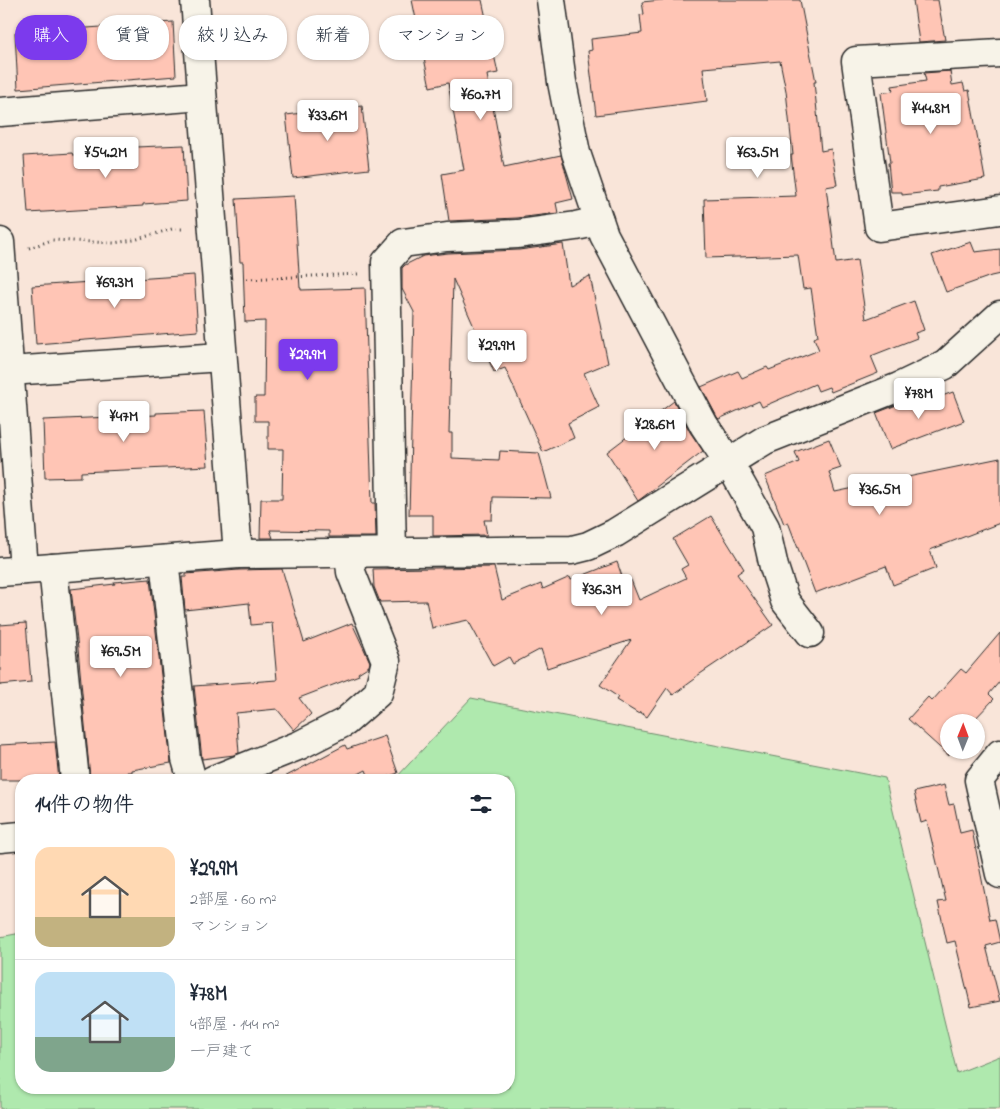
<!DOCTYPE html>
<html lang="ja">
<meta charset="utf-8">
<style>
:root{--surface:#fff;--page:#f6f6f7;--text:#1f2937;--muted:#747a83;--line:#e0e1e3;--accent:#7c3aed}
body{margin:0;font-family:"Indie Flower","Klee One",sans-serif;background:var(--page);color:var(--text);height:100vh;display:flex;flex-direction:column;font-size:19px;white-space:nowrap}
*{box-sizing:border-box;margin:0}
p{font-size:16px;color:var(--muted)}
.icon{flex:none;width:28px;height:28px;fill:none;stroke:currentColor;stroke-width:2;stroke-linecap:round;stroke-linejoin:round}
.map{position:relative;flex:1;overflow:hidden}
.side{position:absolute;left:15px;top:774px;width:500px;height:320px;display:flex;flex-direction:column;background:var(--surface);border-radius:20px;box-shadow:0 1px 4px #0004}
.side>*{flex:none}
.guide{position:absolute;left:15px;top:15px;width:500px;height:45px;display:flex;gap:10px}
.needle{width:32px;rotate:1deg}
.buttons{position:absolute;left:940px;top:714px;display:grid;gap:10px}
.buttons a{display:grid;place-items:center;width:45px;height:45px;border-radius:50%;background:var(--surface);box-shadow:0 1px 4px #0004;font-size:25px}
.price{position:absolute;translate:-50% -42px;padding:0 11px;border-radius:5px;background:#fff;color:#222;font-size:16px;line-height:32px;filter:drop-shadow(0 1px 2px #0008)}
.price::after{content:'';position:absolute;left:50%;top:30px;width:15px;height:11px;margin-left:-8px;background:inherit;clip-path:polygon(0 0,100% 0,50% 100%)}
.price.on{background:var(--accent);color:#fff}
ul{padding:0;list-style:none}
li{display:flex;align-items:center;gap:15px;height:125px;padding:0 20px}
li+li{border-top:1px solid var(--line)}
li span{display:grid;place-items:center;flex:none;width:140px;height:100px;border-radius:15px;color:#555}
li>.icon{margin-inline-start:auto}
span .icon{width:60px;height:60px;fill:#fffc;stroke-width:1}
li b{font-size:21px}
h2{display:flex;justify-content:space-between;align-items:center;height:60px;padding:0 20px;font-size:21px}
.chip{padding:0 18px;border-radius:20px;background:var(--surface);box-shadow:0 1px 4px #0004;font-size:18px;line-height:45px}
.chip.on{background:var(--accent);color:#fff}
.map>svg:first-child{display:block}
</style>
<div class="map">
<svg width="1000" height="1109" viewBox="0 0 1000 1109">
<rect width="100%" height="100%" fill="#f9e5d9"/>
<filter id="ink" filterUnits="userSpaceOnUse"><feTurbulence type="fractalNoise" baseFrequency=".02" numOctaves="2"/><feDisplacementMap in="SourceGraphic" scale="10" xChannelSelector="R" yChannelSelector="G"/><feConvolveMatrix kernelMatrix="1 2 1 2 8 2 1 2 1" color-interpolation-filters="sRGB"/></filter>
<g filter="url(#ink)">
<path fill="#afe9ae" stroke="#6d8a6c" d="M471,698l414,80 72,295 43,-17v53h-1000v-172l21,-4v155h488v-308h-115z"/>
<g fill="#ffc5b5" stroke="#2b2b2b">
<path d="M412,0h70l16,73 -11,2 17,92 57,-12 12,44 -17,4 2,10 -41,5 -68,3 -7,-47 22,-4 -16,-87 -18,4z"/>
<path d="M661,0h139l16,82h-2l7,69 10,-2 6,36 -11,2 10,76 21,-3 9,59 48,-18 10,29 -9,3 2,5 -46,18 7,17 -47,19 -2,-5 -11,4 -3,-7 -53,23 -3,-6 -40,18 -2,-2 -16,-30 37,-16 4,7 25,-11 2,3 50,-20 -5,-12 4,-2 -7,-48 -8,1 -5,-34 -92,3 -2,-59 92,-3 -5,-41h2l-7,-64 -6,-30 -77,7 4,33 -111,14 -8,-64 4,-1 -1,-11 51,-6 -2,-18 4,-1 -2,-12z"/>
<path d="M913,0h25l7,40 -26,2z"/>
<path d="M173,22l3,54 -158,13 -3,-56z"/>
<path d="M950,71l2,14 11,-2 2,8 4,-1 16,89 -47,8v4l-36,4v-3h-11l-3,-29h2l-9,-70 12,-2 -1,-5 34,-5 -2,-8z"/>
<path d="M362,106l7,63 -76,9 -7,-63z"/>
<path d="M184,145l3,56 -44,3v2l-115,7 -4,-57 48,-3 1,2 63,-4v-4z"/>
<path d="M294,196l6,92h1v2l64,-2 7,215h3l1,34h-47v-6l-59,-1 3,8h-13l1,-39h21l1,-50h-15v-28h-13v-24h9l1,-76 -20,1 -2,-60h-3l-4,-63z"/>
<path d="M971,242l4,10 25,-3v25l-9,2 -45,16 -14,-37z"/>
<path d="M563,244l6,41 21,-9 18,87 -24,10 15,34 -31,16 6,15 -31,14 -38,-84 -11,4 -41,-93 -4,154h3v25l47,2 1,-9 39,2 12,45 -58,-1 -1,23h-8l3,15 -54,1v-21h-24l5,-203 -12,-23v-21l3,-3 18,-9 25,-3 71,-3z"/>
<path d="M194,275l4,56 -162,13 -4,-58z"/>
<path d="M953,392l11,29 -74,28 -14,-36 31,-12 2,7z"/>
<path d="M674,401l16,31 13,19 -65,50 -31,-49z"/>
<path d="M204,411l4,55 -127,6v5l-36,1 -2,-58 113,-5v-2z"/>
<path d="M829,439l12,29 -12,4 6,20 165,-34v65l-70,27 6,18 -43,17 -7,-19 -71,27 -27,-71 -4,2 -19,-48 34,-14 -4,-10z"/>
<path d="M711,516l33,53 -7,5 36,51 -79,53 1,1 -22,16 -6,-7 -20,29 -7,-5 -1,2 -23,-14 2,-3 -18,-12 31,-45 -84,28 -6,-19 -28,15 -4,-7 -16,9 -25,-46 -36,8 -6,-27 -46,1 -6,-15 -1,-18 121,-2 8,33 39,-16 2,5 27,-12 1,3 46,-18 7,20 7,-2 8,20 47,-22 -5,-9 7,-4 -15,-26z"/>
<path d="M282,569l22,73 48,-19 18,39 -1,4 -11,7 1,2 -60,23 12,16 -17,16 -17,-21 -41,4 3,40 -5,2 -32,4 -8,-73 83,-6 -5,-57 -21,2 -2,-22 -64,7 -3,-33h4v-3l53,-4z"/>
<path d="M150,579l21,184 -39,7v2h-5v4l-37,3 -12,-130 -7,-60 44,-5 -1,-2z"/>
<path d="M26,623l5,59 -31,3v-60z"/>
<path d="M1000,633v48l-11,13 5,5 -22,23h-23v34l-41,-37 20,-22 4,4 29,-32 5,4z"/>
<path d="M385,736l13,37 -19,7h-9l-4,-10 -19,10h-68l66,-35 2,4z"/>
<path d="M55,742l4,38h-59v-35z"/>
<path d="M944,785l5,20 5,-1 6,29 12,-3 18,90 5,-1 5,23 -14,4 14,55 -29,6 -16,-66 -8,2 -9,-41 8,-1 -19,-80 -6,2 -7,-31z"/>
</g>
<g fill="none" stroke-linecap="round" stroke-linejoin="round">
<g stroke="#2b2b2b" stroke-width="31">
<g id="street">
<path d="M195,0l43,554"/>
<path d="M551,0l11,82 14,71 28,82 100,190 25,38 36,64 9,40 11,34 25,32"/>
<path d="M1000,53l-144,8 23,166 121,-17"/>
<path d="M0,112l202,-16"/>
<path d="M0,242l24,328"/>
<path d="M9,371l213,-14"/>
<path d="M392,553l-6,-291 17,-19 44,-6 71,-3 58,-8 23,-5"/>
<path d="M164,560l22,199 6,21"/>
<path d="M53,568l22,212"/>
<path d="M0,572l238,-18 334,-4 16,-4 27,-13 150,-93 134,-53 46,-22 55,-50"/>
<path d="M1000,754l-21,26 21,94"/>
<path d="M213,780l87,-35 45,-23 33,-29 8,-32 -35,-89 -2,-19"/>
<path d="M0,838l21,-2"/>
</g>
</g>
<g stroke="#2b2b2b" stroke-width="3" stroke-dasharray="1 4" stroke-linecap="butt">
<path d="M29,248l23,-8 62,3 20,-3 38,-11h13"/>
<path d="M247,279l111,-5"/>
</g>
<use href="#street" stroke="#f7f3e8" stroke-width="28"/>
</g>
</g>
</svg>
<div class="buttons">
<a><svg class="needle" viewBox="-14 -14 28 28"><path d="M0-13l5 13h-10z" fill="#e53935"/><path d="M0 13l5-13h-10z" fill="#747a83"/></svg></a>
</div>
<b class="price" style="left:481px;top:121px">¥60.7M</b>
<b class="price" style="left:931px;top:135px">¥44.8M</b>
<b class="price" style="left:328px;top:142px">¥33.6M</b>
<b class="price" style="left:106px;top:179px">¥54.2M</b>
<b class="price" style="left:758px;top:179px">¥63.5M</b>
<b class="price" style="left:115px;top:309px">¥69.3M</b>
<b class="price" style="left:497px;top:372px">¥29.9M</b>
<b class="price on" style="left:308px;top:381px">¥29.9M</b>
<b class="price" style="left:919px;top:420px">¥78M</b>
<b class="price" style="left:124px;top:443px">¥47M</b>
<b class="price" style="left:655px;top:451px">¥28.6M</b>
<b class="price" style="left:880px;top:516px">¥36.5M</b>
<b class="price" style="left:602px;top:616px">¥36.3M</b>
<b class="price" style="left:121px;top:678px">¥69.5M</b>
<div class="guide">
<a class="chip on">購入</a>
<a class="chip">賃貸</a>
<a class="chip">絞り込み</a>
<a class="chip">新着</a>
<a class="chip">マンション</a>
</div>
<section class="side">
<h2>14件の物件<svg class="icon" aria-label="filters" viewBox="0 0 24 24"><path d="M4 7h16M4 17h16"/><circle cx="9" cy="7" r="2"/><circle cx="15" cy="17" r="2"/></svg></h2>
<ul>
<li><span style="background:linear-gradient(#ffd9b3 70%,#c2b280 0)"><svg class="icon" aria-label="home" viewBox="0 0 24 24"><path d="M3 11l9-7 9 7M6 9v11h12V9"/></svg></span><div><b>¥29.9M</b><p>2部屋 · 60 m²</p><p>マンション</p></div></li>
<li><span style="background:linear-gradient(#bfe0f5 65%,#7fa58c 0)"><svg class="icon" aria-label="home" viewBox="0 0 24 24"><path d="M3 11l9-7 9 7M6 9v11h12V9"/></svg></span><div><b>¥78M</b><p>4部屋 · 144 m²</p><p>一戸建て</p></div></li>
</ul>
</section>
</div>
